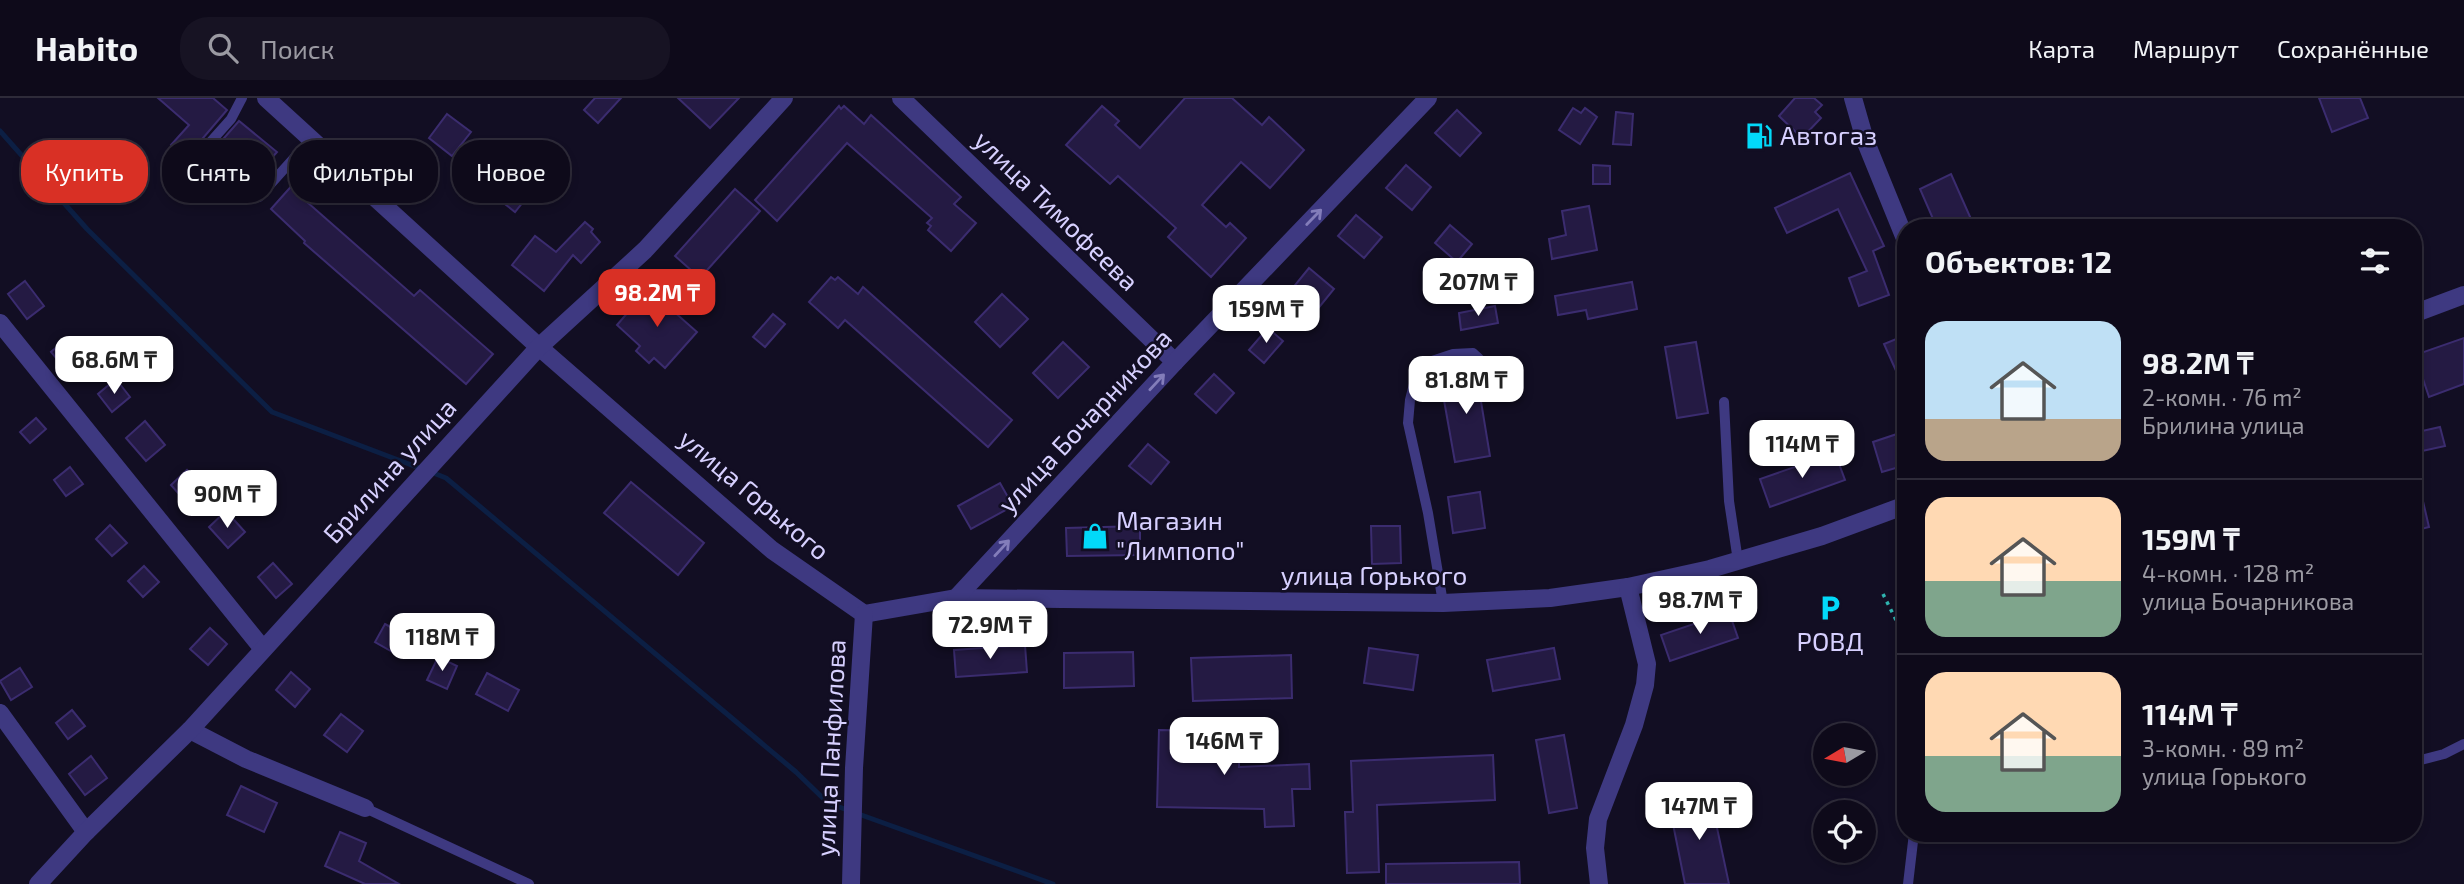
<!DOCTYPE html>
<html lang="ru">
<meta charset="utf-8">
<style>
:root{--surface:#0e0a1a;--page:#171323;--text:#f1f3f6;--muted:#9b9aa2;--line:#2e2b39;--accent:#d93025}
body{margin:0;font-family:"Exo 2",sans-serif;background:var(--page);color:var(--text);height:100vh;display:flex;flex-direction:column;font-size:26px;white-space:nowrap}
*{box-sizing:border-box;margin:0}
p{font-size:23px;color:var(--muted)}
.icon{flex:none;width:38px;height:38px;fill:none;stroke:currentColor;stroke-width:2;stroke-linecap:round;stroke-linejoin:round}
.map{position:relative;flex:1;overflow:hidden}
.drawer{position:absolute;left:1897px;top:121px;width:525px;height:623px;display:flex;flex-direction:column;background:var(--surface);border-radius:28px;box-shadow:0 4px 10px #0003,0 0 0 2px var(--line)}
.drawer>*{flex:none}
.guide{position:absolute;left:21px;top:42px;width:665px;height:63px;display:flex;gap:14px}
.needle{width:46px;rotate:260deg}
.controls{position:absolute;left:1813px;top:625px;display:grid;gap:14px}
.controls a{display:grid;place-items:center;width:63px;height:63px;border-radius:50%;background:var(--surface);box-shadow:0 4px 10px #0003,0 0 0 2px var(--line);font-size:35px}
.price{position:absolute;translate:-50% -60px;padding:0 16px;border-radius:14px;background:#fff;color:#222;font-size:23px;line-height:46px;filter:drop-shadow(0 2px 4px #0008)}
.price::after{content:'';position:absolute;left:50%;top:42px;width:21px;height:16px;margin-left:-10px;background:inherit;clip-path:polygon(0 0,100% 0,50% 100%)}
.price.current{background:var(--accent);color:#fff}
ul{padding:0;list-style:none}
li{display:flex;align-items:center;gap:21px;height:175px;padding:0 28px}
li+li{border-top:2px solid var(--line)}
li span{display:grid;place-items:center;flex:none;width:196px;height:140px;border-radius:21px;color:#555}
li>.icon{margin-inline-start:auto}
span .icon{width:84px;height:84px;fill:#fffc;stroke-width:1}
li b{font-size:30px}
h2{display:flex;justify-content:space-between;align-items:center;height:84px;padding:0 28px;font-size:30px}
.chip{padding:0 24px;border-radius:28px;background:var(--surface);box-shadow:0 4px 10px #0003,0 0 0 2px var(--line);font-size:24px;line-height:63px}
.chip.current{background:var(--accent);color:#fff}
header{display:flex;align-items:center;gap:42px;box-sizing:border-box;height:98px;padding:0 35px;background:var(--surface);border-bottom:2px solid var(--line)}
header strong{font-size:33px}
nav{display:flex;gap:38px;margin-inline-start:auto;font-size:24px}
.search{width:490px;height:63px;background:var(--page);display:flex;align-items:center;gap:18px;box-sizing:border-box;padding:0 24px;border-radius:28px;color:var(--muted);font-size:26px}
.map>svg:first-child{display:block}
</style>
<header>
<strong>Habito</strong>
<div class="search"><svg class="icon" aria-label="search" viewBox="0 0 24 24"><circle cx="10" cy="10" r="6"/><path d="M15 15l6 6"/></svg>Поиск</div>
<nav><a>Карта</a><a>Маршрут</a><a>Сохранённые</a></nav>
</header>
<div class="map">
<svg width="2464" height="786" viewBox="0 0 2464 786">
<rect width="100%" height="100%" fill="#120e23"/>
<g fill="none" stroke-linecap="round" stroke-linejoin="round">
<g stroke="#0c1f44" stroke-width="5">
<path d="M0,33l87,98 185,183 150,57"/>
<path d="M431,374l15,6 350,294 32,31 225,81"/>
</g>
</g>
<g fill="#241a43" stroke="#3b2c6f" stroke-width="2">
<path d="M158,0h55l14,12 -36,42 -2,7 6,5 8,-2 36,-41 38,31 -41,46 -16,-14 -4,4 -45,-43 18,-20z"/>
<path d="M595,0h26l-23,25 -14,-13z"/>
<path d="M678,0h61l-29,30z"/>
<path d="M1185,0h47l30,27 7,-8 35,33 -34,38 -29,-26 -39,43 24,22 4,-4 16,15 -35,39 -43,-40 8,-9 -58,-52 -8,8 -44,-39 36,-39 17,15 -4,4 25,23z"/>
<path d="M1795,0h19l8,7 -7,7 6,6 -19,20 -23,-22z"/>
<path d="M2319,0h41l8,20 -36,14z"/>
<path d="M839,8l2,3 3,-3 20,18 7,-9 90,82 -7,7 22,19 -25,28 -23,-21 3,-4 -4,-3 5,-5 -85,-75 -70,78 -22,-21z"/>
<path d="M1573,10l8,5 4,-5 12,9 -17,27 -21,-14z"/>
<path d="M1457,12l24,23 -21,23 -25,-23z"/>
<path d="M1616,14l17,2 -2,31 -18,-1z"/>
<path d="M447,16l24,18 -19,24 -23,-18z"/>
<path d="M1406,67l25,22 -19,23 -26,-22z"/>
<path d="M1593,67l17,1v18h-17z"/>
<path d="M508,75l23,19 -16,20 -23,-18z"/>
<path d="M1850,75l34,73 -11,5 16,44 -30,11 -10,-28 18,-7 -29,-62 -51,24 -12,-25z"/>
<path d="M1951,76l24,54h-38l-17,-39z"/>
<path d="M296,83l17,15 -6,6 107,94 6,-6 73,64 -27,30 -162,-141 1,-2 -34,-32z"/>
<path d="M735,91l25,22 -60,67 -25,-22z"/>
<path d="M1589,108l8,44 -45,9 -3,-20 17,-4 -4,-24z"/>
<path d="M1356,117l26,22 -18,21 -26,-22z"/>
<path d="M585,124l8,7 -2,3 9,10 -19,21 -8,-8 -29,36 -32,-26 23,-29 21,16z"/>
<path d="M1450,127l22,19 -15,18 -22,-19z"/>
<path d="M1309,170l25,21 -18,22 -25,-21z"/>
<path d="M831,179l4,3 3,-3 20,17 5,-7 149,133 -24,27 -143,-127 -7,8 -29,-26z"/>
<path d="M25,183l19,25 -17,13 -19,-25z"/>
<path d="M1632,184l5,27 -49,10 -2,-9 -28,5 -3,-19z"/>
<path d="M648,191l11,10 5,-4 12,11 -4,4 25,22 -32,36 -11,-10 -5,5 -13,-12 4,-5 -23,-21z"/>
<path d="M1002,196l26,25 -28,28 -25,-25z"/>
<path d="M1495,208l3,17 -37,7 -2,-17z"/>
<path d="M773,216l12,10 -20,23 -12,-10z"/>
<path d="M1268,230l15,13 -19,22 -15,-13z"/>
<path d="M1906,237v58l-22,-49z"/>
<path d="M68,240l15,19 -16,14 -16,-19z"/>
<path d="M2464,240v46l-35,13 -14,-42z"/>
<path d="M1063,244l26,25 -31,31 -25,-25z"/>
<path d="M1696,244l12,71 -31,5 -12,-71z"/>
<path d="M1472,265l3,2 15,91 -35,6 -13,-73 18,-3 -3,-21z"/>
<path d="M1214,276l20,19 -18,20 -21,-19z"/>
<path d="M116,281l14,18 -18,15 -14,-18z"/>
<path d="M36,320l10,11 -16,14 -10,-11z"/>
<path d="M145,323l20,24 -19,16 -20,-23z"/>
<path d="M2440,329l5,19 -32,7v-20z"/>
<path d="M1906,333v34l-24,7 -9,-30z"/>
<path d="M1148,346l21,18 -18,22 -22,-18z"/>
<path d="M1835,355l10,27 -75,27 -10,-28z"/>
<path d="M70,369l13,17 -17,12 -12,-16z"/>
<path d="M187,372l16,17 -16,16 -16,-18z"/>
<path d="M631,384l73,61 -26,32 -74,-62z"/>
<path d="M1000,385l13,23 -42,23 -13,-23z"/>
<path d="M2419,386l10,43 -16,4v-46z"/>
<path d="M1480,394l5,36 -32,5 -5,-36z"/>
<path d="M226,413l19,21 -17,16 -19,-21z"/>
<path d="M110,427l17,18 -15,13 -16,-17z"/>
<path d="M1140,428v29l-73,1 -1,-28z"/>
<path d="M1371,428h29l1,37 -29,1z"/>
<path d="M273,465l19,21 -16,14 -18,-21z"/>
<path d="M144,468l15,16 -16,15 -15,-16z"/>
<path d="M1729,514l9,26 -68,23 -9,-26z"/>
<path d="M385,526l22,12 -11,18 -21,-12z"/>
<path d="M210,530l17,16 -19,21 -18,-16z"/>
<path d="M1025,547l2,27 -71,5 -2,-27z"/>
<path d="M1369,550l49,7 -5,35 -49,-7z"/>
<path d="M1554,550l6,31 -67,12 -6,-31z"/>
<path d="M1133,554l1,34 -70,2v-35z"/>
<path d="M1291,557l1,43 -99,3 -2,-43z"/>
<path d="M438,559l19,9 -10,23 -20,-9z"/>
<path d="M20,570l12,19 -21,13 -11,-19z"/>
<path d="M291,574l19,17 -15,18 -19,-17z"/>
<path d="M487,575l32,17 -11,21 -32,-17z"/>
<path d="M72,612l13,16 -17,13 -12,-16z"/>
<path d="M341,616l22,17 -16,21 -23,-17z"/>
<path d="M1159,632l80,1v36l70,-3 1,25h-18l2,37 -29,1 -1,-18 -107,-2z"/>
<path d="M1564,637l13,73 -28,5 -13,-73z"/>
<path d="M1493,657l2,45 -118,5 2,67 -32,1 -2,-61h8l-2,-51z"/>
<path d="M91,658l16,22 -22,17 -16,-21z"/>
<path d="M241,688l36,17 -13,29 -37,-17z"/>
<path d="M1710,697l19,89h-44l-16,-80z"/>
<path d="M340,734l26,11 -7,18 40,23h-34l-40,-18z"/>
<path d="M1519,764l1,22h-134v-20z"/>
</g>
<g fill="none" stroke-linecap="round" stroke-linejoin="round">
<path stroke="#2fb3af" stroke-width="3.5" stroke-dasharray="3.5 5" stroke-linecap="butt" d="M1883,496l23,46"/>
<g stroke="#3e3981" stroke-width="10">
<path d="M197,59l34,-38 11,-21"/>
<path d="M259,99l52,-58"/>
<path d="M1724,304l5,99 9,60"/>
<path d="M1443,505l-15,-90 -20,-90 2,-23 6,-24 7,-12 30,-10 20,-1c13,11 19,21 21,39"/>
<path d="M2413,664l31,-8 20,-10"/>
<path d="M365,710l164,76"/>
<path d="M1908,786l6,-51"/>
</g>
<g stroke="#3e3981" stroke-width="18">
<path d="M266,0l273,249 233,203 92,64 92,-16 487,5 107,-5 78,-11 82,-18 112,-33 84,-31"/>
<path d="M901,0l274,264"/>
<path d="M1853,0l12,42 41,101"/>
<path d="M2413,216l51,-19"/>
<path d="M0,225l263,326"/>
<path d="M956,500l219,-236 253,-264"/>
<path d="M0,615l86,119"/>
<path d="M190,632l56,29 119,49"/>
<path d="M38,786l48,-52 104,-102 349,-383 106,-97 139,-152"/>
<path d="M851,786l3,-116 10,-154"/>
<path d="M1599,786l-4,-36 3,-29 36,-94 11,-40 2,-21 -19,-77"/>
</g>
</g>
<defs><path id="oneway-shaft" d="M-6 0H5M1.5-3L5.5 0L1.5 3" fill="none" stroke-width="1.6" stroke-linecap="round" stroke-linejoin="round" transform="scale(1.75)"/></defs>
<g stroke="#837dba">
<use href="#oneway-shaft" transform="translate(1314 119) rotate(-46)"/>
<use href="#oneway-shaft" transform="translate(1157 284) rotate(-47)"/>
<use href="#oneway-shaft" transform="translate(1002 450) rotate(-47)"/>
</g>
<defs>
<g id="fuel-bare" transform="scale(2.1)"><path d="M-5.5-6h7V0h2V4h1.3V-2.5L3-4.5l.8-.8L6-3V5H2.5V1h-1V6h-7ZM-4.2-4.7v3.2H.2V-4.7Z" fill="#02d9f9" stroke="#120e23" stroke-width="2.5" paint-order="stroke"/></g>
<g id="shop-bare" transform="scale(2.1)"><path d="M-5-2.5h2.3a2.7 3.5 0 0 1 5.4 0H5L5.5 6h-11ZM-1.5-2.5h3a1.5 2.3 0 0 0-3 0Z" fill="#02d9f9" stroke="#120e23" stroke-width="2.5" paint-order="stroke"/></g>
<g id="parking-bare" transform="scale(2.1)"><path d="M-3.5-5.5H1a3.5 3.5 0 0 1 0 7H-1V5.5H-3.5ZM-1-3.4V-.6H.8a1.4 1.4 0 0 0 0-2.8Z" fill="#02d9f9" stroke="#120e23" stroke-width="2.5" paint-order="stroke"/></g>
</defs>
<g fill-rule="evenodd">
<use href="#fuel-bare" x="1759" y="38"/>
<use href="#shop-bare" x="1095" y="438"/>
<use href="#parking-bare" x="1830" y="510"/>
</g>
<g text-anchor="middle" stroke-width="5" stroke-linejoin="round" paint-order="stroke">
<g font-size="26" fill="#d7d0ff" stroke="#120e23" text-anchor="start">
<text x="1780" y="47">Автогаз</text>
<text x="1116" y="432">Магазин<tspan x="1116" dy="30">"Лимпопо"</tspan></text>
<text x="1830" y="553" text-anchor="middle">РОВД</text>
</g>
<g font-size="26" fill="#d7d0ff" stroke="#120e23">
<text transform="translate(1056 113) rotate(44)" y="9">улица Тимофеева</text>
<text transform="translate(1085 323) rotate(-47)" y="9">улица Бочарникова</text>
<text transform="translate(390 373) rotate(-48)" y="9">Брилина улица</text>
<text transform="translate(754 397) rotate(40)" y="9">улица Горького</text>
<text x="1374" y="487">улица Горького</text>
<text transform="translate(831 650) rotate(-87)" y="9">улица Панфилова</text>
</g>
</g>
</svg>
<div class="controls">
<a><svg class="needle" viewBox="-14 -14 28 28"><path d="M0-13l5 13h-10z" fill="#e53935"/><path d="M0 13l5-13h-10z" fill="#9b9aa2"/></svg></a>
<a><svg class="icon" aria-label="locate" viewBox="0 0 24 24"><circle cx="12" cy="12" r="6"/><path d="M12 2v4M12 18v4M2 12h4M18 12h4"/></svg></a>
</div>
<b class="price" style="left:1478px;top:220px">207M ₸</b>
<b class="price current" style="left:657px;top:231px">98.2M ₸</b>
<b class="price" style="left:1266px;top:247px">159M ₸</b>
<b class="price" style="left:114px;top:298px">68.6M ₸</b>
<b class="price" style="left:1466px;top:318px">81.8M ₸</b>
<b class="price" style="left:1802px;top:382px">114M ₸</b>
<b class="price" style="left:227px;top:432px">90M ₸</b>
<b class="price" style="left:1700px;top:538px">98.7M ₸</b>
<b class="price" style="left:990px;top:563px">72.9M ₸</b>
<b class="price" style="left:442px;top:575px">118M ₸</b>
<b class="price" style="left:1224px;top:679px">146M ₸</b>
<b class="price" style="left:1699px;top:744px">147M ₸</b>
<div class="guide">
<a class="chip current">Купить</a>
<a class="chip">Снять</a>
<a class="chip">Фильтры</a>
<a class="chip">Новое</a>
</div>
<section class="drawer">
<h2>Объектов: 12<svg class="icon" aria-label="filters" viewBox="0 0 24 24"><path d="M4 7h16M4 17h16"/><circle cx="9" cy="7" r="2"/><circle cx="15" cy="17" r="2"/></svg></h2>
<ul>
<li><span style="background:linear-gradient(#bfe0f5 70%,#b9a48a 0)"><svg class="icon" aria-label="home" viewBox="0 0 24 24"><path d="M3 11l9-7 9 7M6 9v11h12V9"/></svg></span><div><b>98.2M ₸</b><p>2-комн. · 76 m²</p><p>Брилина улица</p></div></li>
<li><span style="background:linear-gradient(#ffd9b3 60%,#7fa58c 0)"><svg class="icon" aria-label="home" viewBox="0 0 24 24"><path d="M3 11l9-7 9 7M6 9v11h12V9"/></svg></span><div><b>159M ₸</b><p>4-комн. · 128 m²</p><p>улица Бочарникова</p></div></li>
<li><span style="background:linear-gradient(#ffd9b3 60%,#7fa58c 0)"><svg class="icon" aria-label="home" viewBox="0 0 24 24"><path d="M3 11l9-7 9 7M6 9v11h12V9"/></svg></span><div><b>114M ₸</b><p>3-комн. · 89 m²</p><p>улица Горького</p></div></li>
</ul>
</section>
</div>
